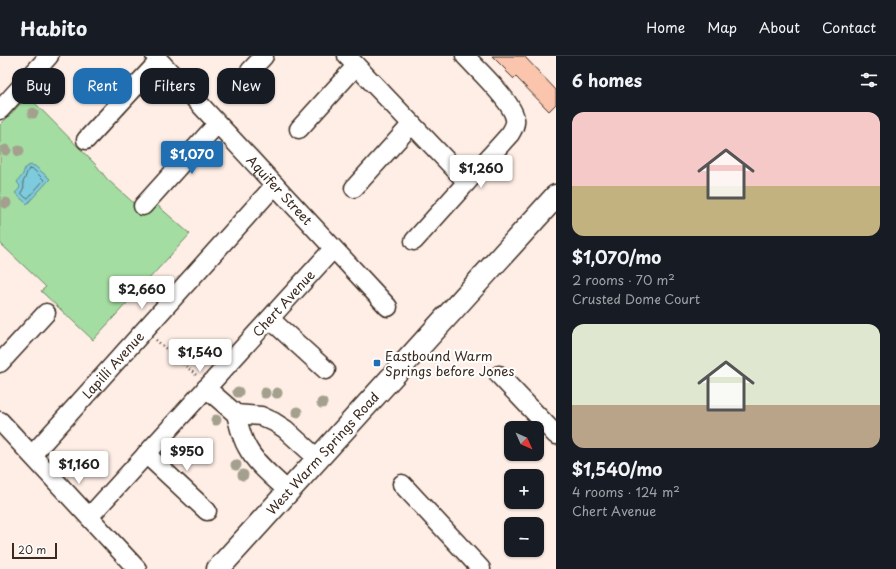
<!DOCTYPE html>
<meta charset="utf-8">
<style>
:root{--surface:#171b24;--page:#242831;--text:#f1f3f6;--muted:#9ea1a6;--line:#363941;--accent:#1f6fb2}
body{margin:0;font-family:"Playpen Sans",sans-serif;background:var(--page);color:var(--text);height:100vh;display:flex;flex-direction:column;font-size:15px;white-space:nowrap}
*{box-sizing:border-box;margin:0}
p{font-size:13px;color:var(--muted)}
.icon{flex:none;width:22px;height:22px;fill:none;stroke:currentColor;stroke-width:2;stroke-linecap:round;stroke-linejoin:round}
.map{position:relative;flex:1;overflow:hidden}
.sheet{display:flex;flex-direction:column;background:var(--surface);width:340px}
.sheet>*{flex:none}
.hud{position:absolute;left:12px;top:12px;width:380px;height:36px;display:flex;gap:8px}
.needle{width:26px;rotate:135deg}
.controls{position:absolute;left:504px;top:365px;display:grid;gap:8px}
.controls a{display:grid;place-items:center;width:40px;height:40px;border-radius:8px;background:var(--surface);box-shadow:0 1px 3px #0004;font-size:20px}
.scale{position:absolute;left:12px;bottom:10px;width:45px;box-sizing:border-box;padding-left:4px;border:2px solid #3b2a1e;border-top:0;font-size:11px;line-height:14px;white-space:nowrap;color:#3b2a1e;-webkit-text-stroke:3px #fff;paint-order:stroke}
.price{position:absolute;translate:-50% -34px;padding:0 9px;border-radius:4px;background:#fff;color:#222;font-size:13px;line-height:26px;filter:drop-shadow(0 1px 2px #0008)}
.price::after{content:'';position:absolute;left:50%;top:24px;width:12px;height:9px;margin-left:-6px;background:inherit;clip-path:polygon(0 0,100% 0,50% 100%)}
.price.current{background:var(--accent);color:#fff}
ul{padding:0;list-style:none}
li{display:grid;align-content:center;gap:8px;height:212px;padding:0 16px}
li span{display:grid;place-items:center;height:124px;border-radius:12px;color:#555}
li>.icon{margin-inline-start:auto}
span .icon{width:72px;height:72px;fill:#fffc;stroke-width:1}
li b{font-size:17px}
h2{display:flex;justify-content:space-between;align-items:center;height:48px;padding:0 16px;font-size:17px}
.tag{padding:0 14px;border-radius:12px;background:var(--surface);box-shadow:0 1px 3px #0004;font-size:14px;line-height:36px}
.tag.current{background:var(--accent);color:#fff}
header{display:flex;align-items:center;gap:24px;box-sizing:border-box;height:56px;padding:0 20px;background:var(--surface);border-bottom:1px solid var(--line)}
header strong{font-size:19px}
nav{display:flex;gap:22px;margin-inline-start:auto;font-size:14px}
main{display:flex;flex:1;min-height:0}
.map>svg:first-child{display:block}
</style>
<header>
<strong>Habito</strong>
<nav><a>Home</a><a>Map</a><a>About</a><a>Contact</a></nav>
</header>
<main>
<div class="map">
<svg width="556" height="513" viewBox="0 0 556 513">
<rect width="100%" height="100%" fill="#feeee6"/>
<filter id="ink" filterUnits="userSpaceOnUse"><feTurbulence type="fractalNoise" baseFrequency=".025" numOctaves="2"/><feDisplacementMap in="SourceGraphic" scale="8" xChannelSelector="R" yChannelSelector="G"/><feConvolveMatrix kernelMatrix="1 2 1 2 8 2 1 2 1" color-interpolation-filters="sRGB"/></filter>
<g filter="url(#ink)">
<path fill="#a4dda2" stroke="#708460" d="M28,40l68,69 11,14 40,36 10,-10 33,29 -97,106 -52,-49 5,-4 -46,-44v-118z"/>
<path fill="#7dcbdc" stroke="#638b90" d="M31,109l4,1 15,13 -23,25 -11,-10 -1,-1 4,-4 1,-3 -3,-4c1,-2 3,-3 4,-5 5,-6 0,-9 10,-12z"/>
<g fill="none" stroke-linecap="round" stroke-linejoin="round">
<path stroke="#556a6a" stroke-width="1" d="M29,113l5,1 10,10 -16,18h-2l-5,-5 3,-6 -1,-5c3,-4 3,-10 6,-13z"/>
</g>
<path fill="#fbc5ad" stroke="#3b2a1e" d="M492,0h32l32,34v14l-7,7 -33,-34 -2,2 -8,-8h1z"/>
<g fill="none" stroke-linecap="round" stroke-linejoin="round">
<g stroke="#3b2a1e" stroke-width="21">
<g id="minor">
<path id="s1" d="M155,0l233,251"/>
<path d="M347,0l120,126"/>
<path d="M250,15l14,-15"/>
<path d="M0,54l49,-54"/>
<path d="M299,73l57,-63"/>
<path d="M86,84l73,-79"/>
<path d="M354,132l58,-64"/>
<path d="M143,150l74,-82"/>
<path d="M414,185l96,-107c3,-5 6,-10 5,-15 -2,-17 -38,-50 -50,-63"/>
<path d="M270,263l56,51"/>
<path d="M0,307l46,-50"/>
<path d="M499,319l57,60"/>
<path d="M206,332l30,26 25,2 13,6 11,7 33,30"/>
<path d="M236,358c3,11 5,23 11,33 8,16 28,32 41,44"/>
<path d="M0,365l137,148"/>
<path d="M146,398l61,57"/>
<path id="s2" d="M32,399l243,-270"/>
<path d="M402,428l79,85"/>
<path id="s3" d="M89,461l244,-268"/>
</g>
</g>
<g stroke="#3b2a1e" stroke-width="25">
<g id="secondary">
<path id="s4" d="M218,513l338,-373"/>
</g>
</g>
<path stroke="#3b2a1e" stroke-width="2.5" stroke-dasharray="1 3" stroke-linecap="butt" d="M156,284l40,35"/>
<use href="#minor" stroke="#fff" stroke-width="18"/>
<use href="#secondary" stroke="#fff" stroke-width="22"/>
</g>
<g fill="#a4a08e">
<circle cx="33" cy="57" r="5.5"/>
<circle cx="6" cy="94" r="5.5"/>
<circle cx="19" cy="95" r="5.5"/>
<circle cx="6" cy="147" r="5.5"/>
<circle cx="238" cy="336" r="5.5"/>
<circle cx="265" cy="337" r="5.5"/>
<circle cx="277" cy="337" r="5.5"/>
<circle cx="322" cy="347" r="5.5"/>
<circle cx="297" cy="356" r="5.5"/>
<circle cx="216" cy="364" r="5.5"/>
<circle cx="236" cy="409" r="5.5"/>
<circle cx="243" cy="419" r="5.5"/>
</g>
</g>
<rect fill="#1f6fb2" stroke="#fff" stroke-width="1.5" x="373" y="303" width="8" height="8" rx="2"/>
<g text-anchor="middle" stroke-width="4" stroke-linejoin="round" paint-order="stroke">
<g font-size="13" fill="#3b2a1e" stroke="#fff">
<text dy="5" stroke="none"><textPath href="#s1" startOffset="183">Aquifer Street</textPath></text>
<text dy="5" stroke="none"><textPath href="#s3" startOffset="289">Chert Avenue</textPath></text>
<text dy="5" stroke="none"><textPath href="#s2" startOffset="121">Lapilli Avenue</textPath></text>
<text dy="5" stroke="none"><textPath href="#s4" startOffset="156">West Warm Springs Road</textPath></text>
</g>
<g font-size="13" fill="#3b2a1e" stroke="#fff" text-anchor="start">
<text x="385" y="305">Eastbound Warm<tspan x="385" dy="15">Springs before Jones</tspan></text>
</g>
</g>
</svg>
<div class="controls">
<a><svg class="needle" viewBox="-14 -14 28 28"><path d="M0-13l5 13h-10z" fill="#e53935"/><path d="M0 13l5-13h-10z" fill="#9ea1a6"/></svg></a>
<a>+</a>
<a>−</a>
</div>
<div class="scale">20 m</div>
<b class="price current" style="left:192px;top:119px">$1,070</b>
<b class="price" style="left:481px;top:133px">$1,260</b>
<b class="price" style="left:142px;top:254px">$2,660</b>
<b class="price" style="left:200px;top:317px">$1,540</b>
<b class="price" style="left:187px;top:416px">$950</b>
<b class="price" style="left:79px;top:429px">$1,160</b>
<div class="hud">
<a class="tag">Buy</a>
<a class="tag current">Rent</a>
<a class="tag">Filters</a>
<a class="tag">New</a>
</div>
</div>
<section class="sheet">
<h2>6 homes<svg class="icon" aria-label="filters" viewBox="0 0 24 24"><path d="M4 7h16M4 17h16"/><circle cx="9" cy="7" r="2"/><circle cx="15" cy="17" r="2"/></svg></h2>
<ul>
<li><span style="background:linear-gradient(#f6c9c9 60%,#c2b280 0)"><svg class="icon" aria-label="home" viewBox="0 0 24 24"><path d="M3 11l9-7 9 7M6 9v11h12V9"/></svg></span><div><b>$1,070/mo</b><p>2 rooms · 70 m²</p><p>Crusted Dome Court</p></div></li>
<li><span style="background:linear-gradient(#dfe7d0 65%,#b9a48a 0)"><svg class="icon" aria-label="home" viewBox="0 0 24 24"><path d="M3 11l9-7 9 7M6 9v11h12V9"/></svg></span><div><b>$1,540/mo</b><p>4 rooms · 124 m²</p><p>Chert Avenue</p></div></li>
</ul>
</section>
</main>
